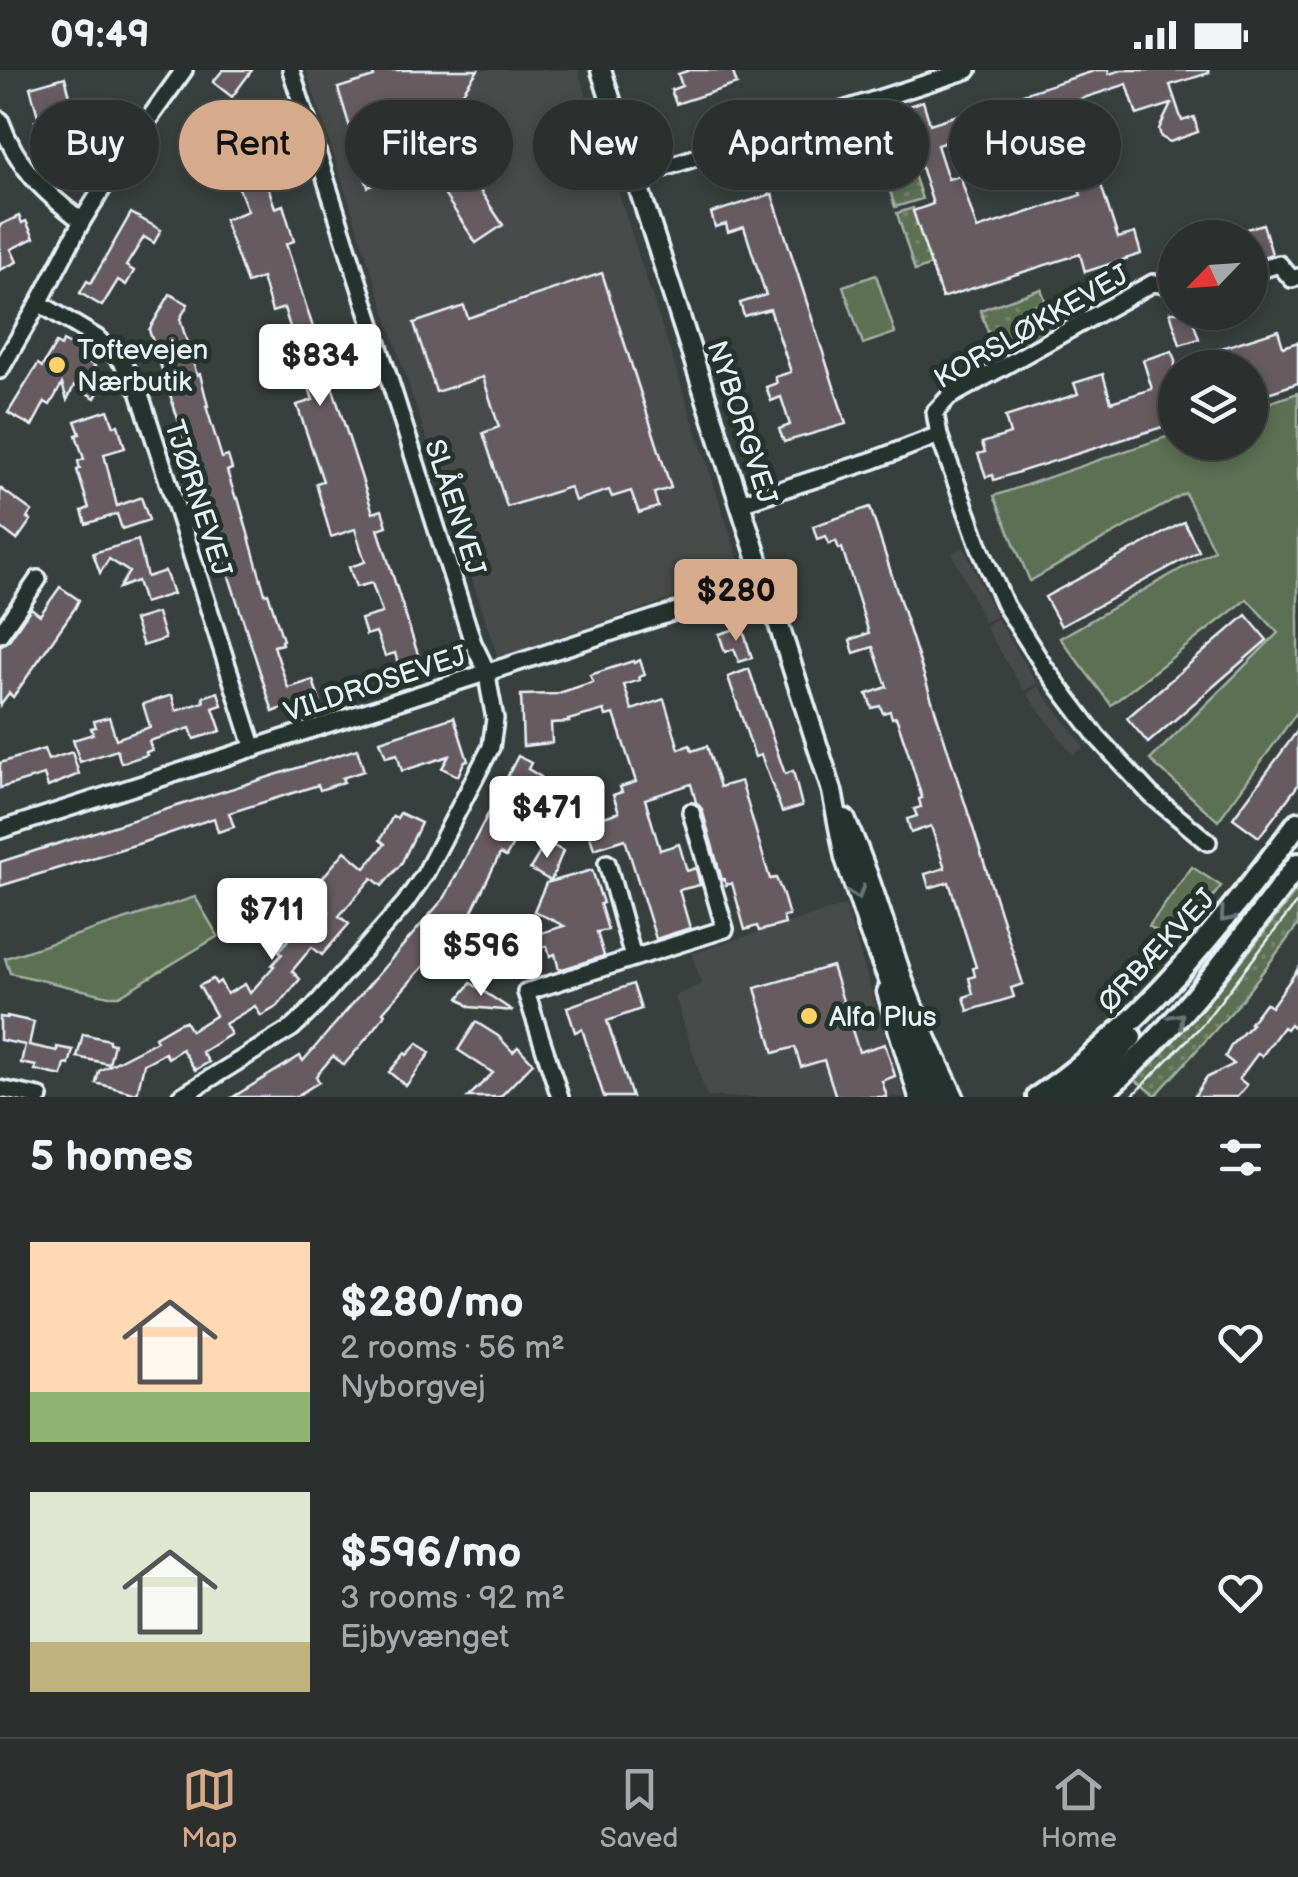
<!DOCTYPE html>
<meta charset="utf-8">
<style>
:root{--surface:#2b2f2d;--page:#373b39;--text:#f1f3f6;--muted:#a6a9aa;--line:#474a49;--accent:#d6ab8b}
body{margin:0;font-family:"Balsamiq Sans",sans-serif;background:var(--page);color:var(--text);height:100vh;display:flex;flex-direction:column;font-size:38px;white-space:nowrap}
*{box-sizing:border-box;margin:0}
p{font-size:32px;color:var(--muted)}
.icon{flex:none;width:55px;height:55px;fill:none;stroke:currentColor;stroke-width:2;stroke-linecap:round;stroke-linejoin:round}
.map{position:relative;height:1027px;overflow:hidden}
.drawer{display:flex;flex-direction:column;background:var(--surface);flex:1}
.drawer>*{flex:none}
.banner{position:absolute;left:30px;top:30px;width:1240px;height:90px;display:flex;gap:20px}
.needle{width:65px;rotate:245deg}
.controls{position:absolute;left:1158px;top:150px;display:grid;gap:20px}
.controls a{display:grid;place-items:center;width:110px;height:110px;border-radius:50%;background:var(--surface);box-shadow:0 5px 15px #0003,0 0 0 2px var(--line);font-size:50px}
.price{position:absolute;translate:-50% -85px;padding:0 22px;border-radius:10px;background:#fff;color:#222;font-size:32px;line-height:65px;filter:drop-shadow(0 2px 5px #0008)}
.price::after{content:'';position:absolute;left:50%;top:60px;width:30px;height:22px;margin-left:-15px;background:inherit;clip-path:polygon(0 0,100% 0,50% 100%)}
.price.active{background:var(--accent);color:#111}
ul{padding:0;list-style:none}
li{display:flex;align-items:center;gap:30px;height:250px;padding:0 30px}
li span{display:grid;place-items:center;flex:none;width:280px;height:200px;border-radius:0px;color:#555}
li>.icon{margin-inline-start:auto}
span .icon{width:120px;height:120px;fill:#fffc;stroke-width:1}
li b{font-size:42px}
h2{display:flex;justify-content:space-between;align-items:center;height:120px;padding:0 30px;font-size:42px}
.chip{padding:0 35px;border-radius:45px;background:var(--surface);box-shadow:0 5px 15px #0003,0 0 0 2px var(--line);font-size:35px;line-height:90px}
.chip.active{background:var(--accent);color:#111}
.status{display:flex;justify-content:space-between;align-items:center;height:70px;padding:0 50px;background:var(--surface);direction:ltr}
.status svg{height:28px;fill:currentColor}
.menu{display:flex;justify-content:space-around;align-items:center;height:140px;border-top:2px solid var(--line);background:var(--surface);font-size:28px;color:var(--muted)}
.menu a{display:grid;justify-items:center;gap:5px}
.menu .active{color:var(--accent)}
.map>svg:first-child{display:block}
</style>
<div class="status"><b>09:49</b><svg viewBox="0 0 49 12"><path d="M0 12V9h3v3zM5 12V6h3v6zM10 12V3h3v9zM15 12V0h3v12zM26 1h20v11H26zM47 4h2v5h-2z"/></svg></div>
<div class="map">
<svg width="1298" height="1027" viewBox="0 0 1298 1027">
<defs>
<pattern id="grass-dots" width="8" height="8" patternUnits="userSpaceOnUse" patternTransform="scale(2.5)"><rect width="8" height="8" fill="#5c6f52"/><path d="M2 2h.1M6 6h.1" fill="none" stroke="#73846c" stroke-width="1.8" stroke-linecap="round"/></pattern>
</defs>
<rect width="100%" height="100%" fill="#393f3c"/>
<filter id="ink" filterUnits="userSpaceOnUse"><feTurbulence type="fractalNoise" baseFrequency=".01" numOctaves="2"/><feDisplacementMap in="SourceGraphic" scale="20" xChannelSelector="R" yChannelSelector="G"/><feConvolveMatrix kernelMatrix="1 2 1 2 8 2 1 2 1" color-interpolation-filters="sRGB"/></filter>
<g filter="url(#ink)">
<g fill="#494b4b">
<path d="M306,0h272l165,504 -245,84z"/>
<path d="M964,478l32,69 -12,5 -32,-69z"/>
<path d="M997,548l40,65 -13,8 -39,-65z"/>
<path d="M1038,616l46,61 -11,8 -46,-61z"/>
<path d="M845,835l59,192h-197l-32,-101 27,-12 -11,-30z"/>
</g>
<g fill="url(#grass-dots)" stroke="#a2b0a5" stroke-width="2.5">
<path d="M893,39l29,90 -27,8 -28,-89z"/>
<path d="M913,138l18,57 -16,6 -18,-58z"/>
<path d="M1041,219l10,26 13,-4 4,11 -69,40 -19,-52z"/>
<path d="M1298,818v37l-62,82 -80,88 -21,-15c59,-61 113,-124 163,-192z"/>
</g>
<g fill="#5c6f52" stroke="#a2b0a5" stroke-width="2.5">
<path d="M876,205l19,58 -32,11 -20,-58z"/>
<path d="M1298,323v318l-80,110 -68,-61 128,-127 -31,-34 -136,106 -51,-67 154,-88 -29,-57 -155,88 -36,-85 181,-62v8h75v-33z"/>
<path d="M1192,797l29,19 -45,59 -27,-19z"/>
<path d="M195,827l23,39 -99,60h-10l-99,-23 -5,-15z"/>
</g>
<g fill="#665c60" stroke="#e8f1f8" stroke-width="2.5" fill-rule="evenodd">
<path d="M223,0h29l-20,27 -19,-15z"/>
<path d="M372,0h106l-44,64 -24,8 -22,-30 20,62 -40,13 -30,-99 36,-11z"/>
<path d="M690,0h42l5,14 -61,20 -5,-14 11,-4 -4,-12z"/>
<path d="M1097,0h11l1,4 13,-4h86l1,3 -39,12 12,36 12,-4 4,15 -28,10 -9,-5 -2,-8 12,-25 -34,11 -10,-31 -53,17 44,137 17,-5 6,21 -56,18 -5,-18 -138,44 -29,-87 20,-7 -31,-96 21,-7 7,23zM968,65l10,32 84,-28 19,56 -104,34 -17,-53 -12,3 -11,-34z"/>
<path d="M65,7l7,27 -4,1 11,26 -32,15 -12,-25 4,-1 -9,-33z"/>
<path d="M264,41h6l11,36 -26,8 -11,-36z"/>
<path d="M260,92l15,46 8,-3 11,36 -8,3 87,269 9,-3 5,16 -9,3 43,135 -21,7 -5,-18 -10,3 -9,-24 -10,3 -5,-16 21,-6 -10,-30 -16,4 -7,-20 16,-5 -10,-33 -24,8 -15,-54 7,-2 -26,-76 16,-5 -29,-92 -12,4 -10,-34 -15,5 -23,-63 24,-9 -16,-40z"/>
<path d="M461,92l42,63 -27,18 -42,-64z"/>
<path d="M772,124l74,230 -62,18 -5,-13 11,-4 -9,-28 -10,4 -5,-14 11,-4 -2,-6 16,-5 -21,-63 -26,7 -4,-13 26,-8 -22,-68 -16,5 -2,-8 -11,3 -4,-14z"/>
<path d="M131,143l30,17 -7,13 -10,-6 -18,29 8,5 -8,14 -8,-5 -16,26 -22,-13 7,-12 4,2z"/>
<path d="M19,146l3,7 4,-2 8,17 -23,11 6,13 -17,8v-45z"/>
<path d="M1263,154l9,30 -16,5 -10,-30z"/>
<path d="M602,203l69,215 -17,5 4,14 -19,6 -8,-22 -19,6 -3,-7 -34,11 -5,-14 -63,20 -24,-74 16,-6 -16,-50 -47,15 -22,-69 50,-17 4,12z"/>
<path d="M170,224l18,10 -8,15 17,56 3,-1 8,32h-2l16,52 6,-2 4,13 -5,2 9,28 2,-1 27,96 3,-1 15,47 -2,1 1,3 -8,2 14,42 25,-8 7,22 -27,9 -2,-6 -18,7 -124,-382z"/>
<path d="M1170,242h20l9,27 -19,6z"/>
<path d="M1278,260l5,17 15,-5v41l-48,16v-31h-29l-6,-18z"/>
<path d="M63,271l20,11 -3,5 15,9 -6,12 13,7 -7,13 -21,-12 -7,14 -5,-16 -12,21 -5,-3 -13,24 -24,-13 30,-49 4,3 14,-24 5,3z"/>
<path d="M1172,281l3,10v62l-181,57 -1,-5 -7,2 -8,-23 7,-2 -3,-9 28,-9 -5,-17 73,-23 -4,-11 29,-9 8,28 41,-13 -9,-29z"/>
<path d="M108,340l6,16 4,-1 7,23 -21,6 13,52 24,-9 8,23 -27,9 -5,-15 -31,10 -4,-13 7,-3 -12,-38 3,-1 -2,-8 6,-2 -8,-24 4,-1 -5,-13z"/>
<path d="M0,418l32,23 -5,7 4,2 -14,20 -17,-13z"/>
<path d="M870,437l153,477 -12,4 3,9 -46,14 -4,-14 9,-3 -4,-16 6,-2 -2,-8 3,-1 -27,-85 -20,6 -4,-14 20,-6 -14,-42 -20,7 -4,-14 10,-3 -3,-7 7,-2 -2,-8 3,-1 -15,-49 -11,-32 -4,1 -2,-7 -7,2 -3,-7 -8,2 -5,-14 20,-7 -14,-40 -19,6 -4,-13 19,-7 -27,-85 -3,1 -3,-8 -7,3 -3,-8 -9,3 -4,-13z"/>
<path d="M1184,452l15,29 -138,75 -16,-29z"/>
<path d="M138,470l9,37 18,-6 8,23 -29,9 -7,-22 -18,7 10,-16 -20,-13 -9,14 -7,-20z"/>
<path d="M60,517l19,13 -4,8 -62,89 -4,-4 -9,12v-59l9,-6 22,-32 9,7z"/>
<path d="M157,543l8,26 -22,7 -9,-26z"/>
<path d="M1246,545l21,25 -119,103 -21,-25z"/>
<path d="M742,557l10,31 -13,4 -5,-13 -9,3 -6,-18z"/>
<path d="M640,590l5,15 -6,2 1,3 -16,5 8,25 32,-11 15,50 11,-4 2,6 15,-5 13,41 21,-6 29,98 6,-1 6,14 7,24 -6,1 2,7 -26,7 -2,-5 -12,4 -13,-47 -6,2 -2,-6 -2,1 -20,-71 -6,-7 -5,-18 -46,15 15,51 19,-6 8,27 9,-3 4,17 -21,5 11,38 -34,11 -31,-100 -31,10 -8,-26 33,-11 -6,-17 9,-3 -2,-5 16,-5 -22,-68 -8,2 -2,-6 -36,10 1,2 -18,1 1,20 -29,3 -2,-51 35,-1 37,-12 -3,-7 43,-14 1,2z"/>
<path d="M749,599l36,105 8,-3 9,35 -20,6 -21,-57 -6,2 -27,-80z"/>
<path d="M218,622l4,13 -9,3 8,23 -27,8 -4,-11 -41,13 3,9 -6,2 1,3 -26,8 -4,-13 -37,12 -7,-22 20,-6 -2,-6 5,-1 -2,-6 15,-4 7,22 34,-12 -7,-23 29,-9 4,16 28,-9 -1,-5z"/>
<path d="M454,647l14,44 -4,1 -6,14 -16,-8 7,-12 -47,15 -5,-17 -11,3 -6,-16z"/>
<path d="M1298,660v55l-39,52 -26,-19z"/>
<path d="M44,679l4,11 24,-8 7,22 -31,13 -4,-12 -44,13v-25z"/>
<path d="M357,679l7,22 -22,7 2,4 -24,8 -2,-5 -89,28 5,14 -16,5 -4,-14 -73,25 -141,43v-24z"/>
<path d="M518,686l13,7 -3,6 13,8 -23,43 6,3 -18,34 -6,-3 -30,61 -21,27 -2,-2 -64,72 2,2 -9,13 -32,38 -11,-9 -17,20 3,6 -24,15h-62l67,-41 3,5 142,-164z"/>
<path d="M400,743l21,10 -20,41 -19,22 -10,-8 -33,38 10,8 -27,31 -10,-8 -20,24 8,8 -22,27 -17,10 -6,-10 -30,18 6,10 -29,18 7,10 -14,8 -13,-21 -14,9 -3,-5 -21,11 -7,30 -41,-11 3,-12 58,-30 -2,-4 24,-14 6,-2 6,10 25,-16 -17,-29 14,-7 3,5 4,-3 7,13 18,-10 5,9 24,-27 -2,-1 10,-11 -3,-3 17,-21 3,2 4,-4 7,6 19,-22 -14,-11 10,-12 -7,-6 27,-32 20,17 20,-24 -5,-4 13,-24 4,2z"/>
<path d="M546,772l17,9 -12,30 -21,-12z"/>
<path d="M592,800l11,33 -3,1 8,26 -11,2 7,24 -45,14 -4,-16 -5,2 -3,-10 -14,4 -3,-10 4,-5 30,-9 -30,-15 12,-28z"/>
<path d="M832,896l27,86 26,-8 10,32 -13,5 5,16h-51l-12,-37 -23,7 -6,-20 -21,6 -19,-65z"/>
<path d="M1298,899v62l-8,-7 -4,5 -3,-2 -21,29 -4,-3 -19,26 8,6 -10,12h-43l12,-19 28,-14 -9,-7 7,-13 20,-20 -2,-1 15,-20 6,4z"/>
<path d="M471,913l42,28 -43,-4 -11,-9z"/>
<path d="M633,914l8,25 -34,12 25,76h-28l-22,-68 -7,3 -8,-25z"/>
<path d="M7,946l27,6 -5,23 28,6v-4l16,3 -4,15 -4,-1 -3,12 -27,-6 1,-4 -15,-3 4,-18 -25,-5v-23l7,1z"/>
<path d="M476,952l22,14 15,16 5,-5 15,16 -33,34h-32l25,-24 -35,-23z"/>
<path d="M83,964l26,6v3l5,1 -5,20 -32,-7z"/>
<path d="M418,973l12,10 -24,33 -17,-14 16,-19 2,2z"/>
</g>
<g fill="none" stroke-linecap="round" stroke-linejoin="round">
<g stroke="#e8f1f8" stroke-width="22">
<g id="minor">
<path d="M0,50c17,47 43,72 82,101"/>
<path d="M635,107l333,-107"/>
<path d="M1250,203l29,-9 13,15 6,-2"/>
<path d="M1175,216l-22,-3 -204,114 -14,15 4,23 41,113 25,57 40,63 52,69 54,58 57,47"/>
<path d="M39,233l58,35 25,24 17,29 115,358"/>
<path d="M0,300l39,-67 43,-82 46,-73 56,-78"/>
<path d="M740,433l134,-43 65,-25"/>
<path d="M0,564l38,-55"/>
<path d="M0,760l680,-220 86,-25"/>
<path d="M607,793l26,94"/>
<path d="M0,1019l40,8"/>
<path d="M180,1027l112,-69 22,-21 91,-104 20,-29 66,-127 4,-28 -6,-32 -2,-15 -14,-29 -182,-573"/>
<path d="M560,1027l-34,-105 199,-63 -34,-117"/>
</g>
</g>
<g stroke="#e8f1f8" stroke-width="25">
<g id="tertiary">
<path d="M601,0l231,721 13,67 27,80"/>
<path d="M845,749c25,55 41,113 61,170 14,37 31,72 48,108"/>
<path d="M887,922l32,105"/>
</g>
</g>
<g stroke="#e8f1f8" stroke-width="28">
<g id="secondary">
<path d="M868,855l69,172"/>
<path d="M1038,1027c105,-71 184,-173 260,-274"/>
<path d="M1068,1027l30,-24 33,-36"/>
<path d="M1097,1027c79,-67 139,-150 201,-233"/>
</g>
</g>
<use href="#minor" stroke="#26332d" stroke-width="15"/>
<use href="#tertiary" stroke="#26332d" stroke-width="18"/>
<use href="#secondary" stroke="#26332d" stroke-width="20"/>
<path stroke="#e8f1f8" stroke-width="2.5" d="M1131,1027l71,-72 96,-124"/>
</g>
<defs><path id="oneway-chevron" d="M-2-3.5L2.5 0L-2 3.5" fill="none" stroke-width="1.6" stroke-linecap="round" stroke-linejoin="round" transform="scale(2.5)"/></defs>
<g stroke="#6a7674">
<use href="#oneway-chevron" transform="translate(857 823) rotate(71)"/>
<use href="#oneway-chevron" transform="translate(1226 846) rotate(130)"/>
<use href="#oneway-chevron" transform="translate(1178 949) rotate(-48)"/>
</g>
</g>
<g fill="#ffd166" stroke="#26332d" stroke-width="4">
<circle cx="57" cy="295" r="10"/>
<circle cx="809" cy="946" r="10"/>
</g>
<g text-anchor="middle" stroke-width="10" stroke-linejoin="round" paint-order="stroke">
<g font-size="28" fill="#e8f1f8" stroke="#26332d">
<text transform="translate(1031 256) rotate(-30)" y="10">KORSLØKKEVEJ</text>
<text transform="translate(743 352) rotate(72)" y="10">NYBORGVEJ</text>
<text transform="translate(199 428) rotate(72)" y="10">TJØRNEVEJ</text>
<text transform="translate(456 437) rotate(72)" y="10">SLÅENVEJ</text>
<text transform="translate(375 613) rotate(-18)" y="10">VILDROSEVEJ</text>
<text transform="translate(1156 880) rotate(-47)" y="10">ØRBÆKVEJ</text>
</g>
<g font-size="28" fill="#e8f1f8" stroke="#26332d" text-anchor="start">
<text x="77" y="289">Toftevejen<tspan x="77" dy="32">Nærbutik</tspan></text>
<text x="829" y="956">Alfa Plus</text>
</g>
</g>
</svg>
<div class="controls">
<a><svg class="needle" viewBox="-14 -14 28 28"><path d="M0-13l5 13h-10z" fill="#e53935"/><path d="M0 13l5-13h-10z" fill="#a6a9aa"/></svg></a>
<a><svg class="icon" aria-label="layers" viewBox="0 0 24 24"><path d="M12 4l9 5-9 5-9-5zM3 14l9 5 9-5"/></svg></a>
</div>
<b class="price" style="left:320px;top:339px">$834</b>
<b class="price active" style="left:736px;top:574px">$280</b>
<b class="price" style="left:547px;top:791px">$471</b>
<b class="price" style="left:272px;top:893px">$711</b>
<b class="price" style="left:481px;top:929px">$596</b>
<div class="banner">
<a class="chip">Buy</a>
<a class="chip active">Rent</a>
<a class="chip">Filters</a>
<a class="chip">New</a>
<a class="chip">Apartment</a>
<a class="chip">House</a>
</div>
</div>
<section class="drawer">
<h2>5 homes<svg class="icon" aria-label="filters" viewBox="0 0 24 24"><path d="M4 7h16M4 17h16"/><circle cx="9" cy="7" r="2"/><circle cx="15" cy="17" r="2"/></svg></h2>
<ul>
<li><span style="background:linear-gradient(#ffd9b3 75%,#8fb573 0)"><svg class="icon" aria-label="home" viewBox="0 0 24 24"><path d="M3 11l9-7 9 7M6 9v11h12V9"/></svg></span><div><b>$280/mo</b><p>2 rooms · 56 m²</p><p>Nyborgvej</p></div><svg class="icon" aria-label="heart" viewBox="0 0 24 24"><path d="M12 20l-8-8c-3-5 5-10 8-4 3-6 11-1 8 4z"/></svg></li>
<li><span style="background:linear-gradient(#dfe7d0 75%,#c2b280 0)"><svg class="icon" aria-label="home" viewBox="0 0 24 24"><path d="M3 11l9-7 9 7M6 9v11h12V9"/></svg></span><div><b>$596/mo</b><p>3 rooms · 92 m²</p><p>Ejbyvænget</p></div><svg class="icon" aria-label="heart" viewBox="0 0 24 24"><path d="M12 20l-8-8c-3-5 5-10 8-4 3-6 11-1 8 4z"/></svg></li>
</ul>
</section>
<nav class="menu">
<a class="active"><svg class="icon" aria-label="map" viewBox="0 0 24 24"><path d="M3 6l6-2 6 2 6-2v14l-6 2-6-2-6 2zM9 4v14M15 6v14"/></svg>Map</a>
<a><svg class="icon" aria-label="saved" viewBox="0 0 24 24"><path d="M7 4h10v16l-5-4-5 4z"/></svg>Saved</a>
<a><svg class="icon" aria-label="home" viewBox="0 0 24 24"><path d="M3 11l9-7 9 7M6 9v11h12V9"/></svg>Home</a>
</nav>
